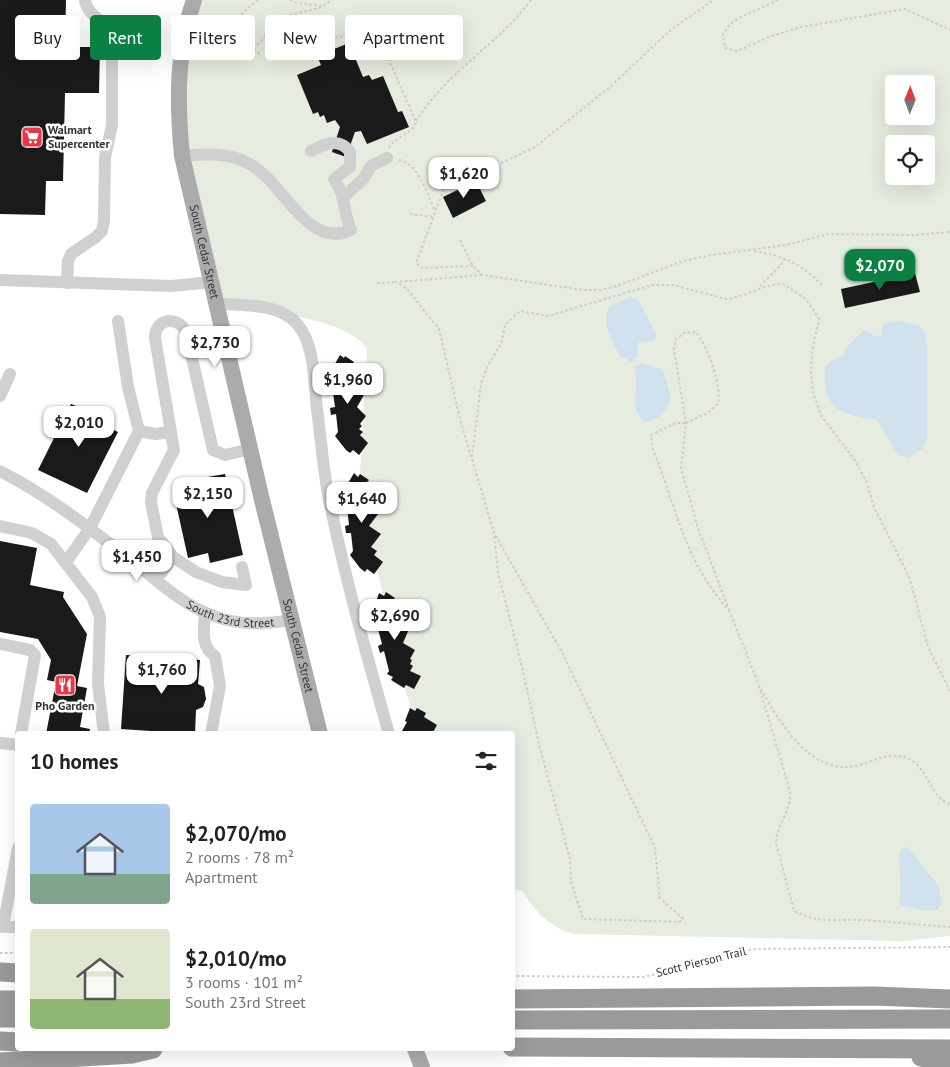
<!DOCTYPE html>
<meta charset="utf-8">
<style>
:root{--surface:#fff;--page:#f2f2f2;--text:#222;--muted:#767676;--accent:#0b8043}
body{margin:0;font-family:"PT Sans",sans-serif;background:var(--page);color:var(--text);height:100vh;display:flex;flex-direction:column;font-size:19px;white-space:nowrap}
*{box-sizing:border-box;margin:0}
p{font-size:16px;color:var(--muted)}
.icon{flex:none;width:28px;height:28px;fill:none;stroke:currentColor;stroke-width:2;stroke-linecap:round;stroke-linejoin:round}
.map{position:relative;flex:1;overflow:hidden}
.sheet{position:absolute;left:15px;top:731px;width:500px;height:320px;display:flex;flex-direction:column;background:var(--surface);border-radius:5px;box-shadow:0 5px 20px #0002}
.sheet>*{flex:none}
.top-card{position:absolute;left:15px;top:15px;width:500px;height:45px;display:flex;gap:10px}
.needle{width:32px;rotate:1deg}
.buttons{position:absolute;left:885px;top:75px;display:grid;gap:10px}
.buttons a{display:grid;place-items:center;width:50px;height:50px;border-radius:5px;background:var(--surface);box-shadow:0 5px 20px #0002;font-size:25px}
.price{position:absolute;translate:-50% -42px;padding:0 11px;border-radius:10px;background:#fff;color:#222;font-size:16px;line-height:32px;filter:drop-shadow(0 1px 2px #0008)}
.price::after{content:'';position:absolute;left:50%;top:30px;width:15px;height:11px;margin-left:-8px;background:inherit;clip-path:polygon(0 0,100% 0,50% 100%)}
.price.current{background:var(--accent);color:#fff}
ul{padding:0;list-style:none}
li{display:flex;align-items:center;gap:15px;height:125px;padding:0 15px}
li span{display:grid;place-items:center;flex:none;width:140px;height:100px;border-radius:5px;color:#555}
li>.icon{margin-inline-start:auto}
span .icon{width:60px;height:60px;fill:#fffc;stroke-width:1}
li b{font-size:21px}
h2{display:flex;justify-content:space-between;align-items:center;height:60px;padding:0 15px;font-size:21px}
.tag{padding:0 18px;border-radius:5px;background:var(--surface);box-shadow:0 5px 20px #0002;font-size:18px;line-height:45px}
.tag.current{background:var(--accent);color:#fff}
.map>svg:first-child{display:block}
</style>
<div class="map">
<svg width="950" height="1067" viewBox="0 0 950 1067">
<rect width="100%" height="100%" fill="#fff"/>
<path fill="#e6ecdf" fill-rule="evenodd" d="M194,0h756v936l-47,5 -329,-7c-25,-7 -38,-22 -52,-43l-9,-2 -1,-155h-92l-20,-59 -19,-90 -23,-77 9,-159c-16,-31 -117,-41 -151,-45l-37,-179zM894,84h32v32h-32zM894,144h32v32h-32z"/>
<g fill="#cfe2ee">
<path d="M630,297l8,2 19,37 -3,5 -15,1 -2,3 1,11 -7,6 -4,-3 -6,-1c-7,-14 -22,-37 -11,-52z"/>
<path d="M900,321l20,5 6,8 1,17v87l-4,10 -15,10 -10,-3 -21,-35c-37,-6 -55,-10 -52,-54l7,-6 13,-5 1,-7 18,-18 11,6h6l2,-12z"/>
<path d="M641,363l22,6 8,28c-1,12 -15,25 -27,25 -13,-14 -8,-22 -8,-39 0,-6 -2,-11 -1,-17z"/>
<path d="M907,847l31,38 4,18 -5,7h-18l-20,-6c5,-18 -4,-46 3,-56z"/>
</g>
<g fill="#1a1a1a">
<path d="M0,0h66l-1,47h35l-1,46h-34l-2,88h-17l-1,34 -45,-1z"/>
<path d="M349,43l14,34 6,-2 3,5 11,-4 15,36 4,-1 7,16 -42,17 -6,-13 -6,1 -9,25 -14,-5 8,-25 -5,-7 -8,3 -3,-8 -4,2 -2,-5 -5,2 -16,-39 24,-10 -4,-9z"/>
<path d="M476,181l10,20 -33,17 -10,-21z"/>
<path d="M915,273l5,19 -75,16 -4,-19z"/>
<path d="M340,355l4,3 1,-2 9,6 -3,3 10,9 -7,12 10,9 -7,12 9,9 -6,8 2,2 -3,3 4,3 -3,3 8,8 -9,12 -6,-5 -3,3 -4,-3 -11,-14 3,-4 -2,-18 -5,1 -1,-7 5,-1 -4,-28 -3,-3z"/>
<path d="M71,404l38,15 -3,7 12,6 -31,61 -49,-23z"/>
<path d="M354,473l4,4 2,-3 9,6 -4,4 11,8 -9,13 11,9 -9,12 12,8 -10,13 6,4 -3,4 9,7 -9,12 -7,-5 -2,3 -5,-4 -10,-13 3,-4 -2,-18h-5l-1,-7 4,-1 -3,-27 -3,-3 6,-8 -2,-2z"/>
<path d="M225,474l18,81 -33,8 -2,-10 -20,5 -15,-68 19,-4 -2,-6z"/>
<path d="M0,541l37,7 -7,37 34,7 -1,5 24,37 -10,52 10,2 -7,39 10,2 -1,5h-43l10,-52 -9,-2 4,-20 -13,-21 -38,-7z"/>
<path d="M386,592l9,6 -3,4 14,8 -7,13 10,6 -6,14 12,7 -5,9 2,1 -2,4 3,2 -3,5 11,5 -7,13 -8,-4 -2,3 -13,-8 2,-3 -6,-3 2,-3 -5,-20 -4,2 -2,-7 4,-2 -7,-26 -4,-2 8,-23 5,3z"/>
<path d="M126,655l74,5 -2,24 6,3 2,12 -3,8 -7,3 -1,24 -74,-5z"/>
<path d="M410,708l5,3 2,-3 9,5 -2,4 13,8 -5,9h-26l-4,-3 5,-9 -2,-1z"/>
</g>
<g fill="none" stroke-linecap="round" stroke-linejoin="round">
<g stroke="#cdcdcd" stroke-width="2" stroke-dasharray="2.5 2.5" stroke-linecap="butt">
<path d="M258,0c-10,8 -23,17 -24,31l16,15h6l27,-29 36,-9 13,-8"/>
<path d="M290,0l7,3 26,3"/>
<path d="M778,0l-37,17 -11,7 -7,10 2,14 12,3 35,-15 29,-9 104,-18 45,21"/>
<path d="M250,46l11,9"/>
<path d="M219,53l4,-12 11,-10"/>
<path d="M284,58c17,-7 37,-18 55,-21 16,-3 40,9 49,21l28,64c-4,13 -20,13 -27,26"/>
<path d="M416,121c30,-48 81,-76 115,-121"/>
<path d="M399,160c20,4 28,34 36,51"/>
<path d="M410,214l23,3"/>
<path d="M460,240l13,26 9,9 101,15h17l17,-4 66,-25 29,-6 74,-10 43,-11 84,1 37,-3"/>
<path d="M754,251c31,5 47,13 69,35"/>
<path d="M473,266l-51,2 -6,-5 27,-72 92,-44 76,-61 62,-58 41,-28"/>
<path d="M482,275l-86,7 11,7 32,40 21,90 34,114 4,40 19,73 23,102 30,111 1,23 12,37 96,3 4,-3 -23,-21 -5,-50 -92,-194 -69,-121"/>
<path d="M377,283l19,-1"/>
<path d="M760,286l20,-20 5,-7"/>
<path d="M686,423l23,-11 9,-8c4,-18 -10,-57 -22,-72l-12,1 -8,6 -2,11 12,73 -5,45 17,60 31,82c-44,-47 -53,-103 -76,-161l-2,-14 25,-12h10"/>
<path d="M472,457l9,-73 7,-19 14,-23 3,-17 15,-14 28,5 104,-31h21l53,14c20,-2 36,-15 57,-15l23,15 13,20 -7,32 -1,21 2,21 9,24 32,42 12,22 8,26 36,72 18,68 22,44"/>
<path d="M729,610l30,75"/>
<path d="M759,686l31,105c2,19 -13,33 -14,52l18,68c27,13 36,8 64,9 30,1 61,5 92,7"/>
<path d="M761,689c19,34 51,89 98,76 18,-5 29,-13 48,-7 22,9 22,39 43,46"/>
<path d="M0,953h18"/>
<path d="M512,976l131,1 41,-9 43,-14 29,-5 194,-2"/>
</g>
<g stroke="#d0d0d0" stroke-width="12">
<path d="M182,156c25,-2 46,-4 68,8 34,19 57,86 101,66 -8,-17 -5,-35 -17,-51l16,-12v-15c-11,-15 -26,-8 -39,-1"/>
<path d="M344,197l20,-19 7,-12 16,-8"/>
<path d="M0,280l171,6 40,-4"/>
<path d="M67,283l1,-22 3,-7 25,-17 6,-6 2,-11 1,-63 7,-32v-92c-8,-13 -25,-17 -27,-33"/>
<path d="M216,304c26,1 65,-1 82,21 17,20 16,58 19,84 4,30 6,60 12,90 16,79 38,157 60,235"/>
<path d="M0,396l10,-22"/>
<path d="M139,431l17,3 15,-2"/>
<path id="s1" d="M0,471c49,25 92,59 135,92 24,19 49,43 79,53 26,10 51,8 78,4"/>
<path d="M0,526l32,7 19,11 41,53 8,20 -2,67 6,50"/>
<path d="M66,562l24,-34 49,-97 -11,-44 -10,-66"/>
<path d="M242,567l4,18 -24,-3 -26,-10 -23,-15 -15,-20 -7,-35 1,-9 22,-43 -19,-112c0,-20 23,-23 31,-6l27,118 12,5 26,-6"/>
<path d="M156,580l17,-23"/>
<path d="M205,613c-1,16 -5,33 10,43l5,30 -9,48"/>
<path d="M0,644l30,6 5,5 -14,79"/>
<path d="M0,743l18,2"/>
<path d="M18,848l-15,79h15"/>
</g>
<g stroke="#ababab" stroke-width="16">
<path id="s2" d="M194,0c-18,50 -17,104 -12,156l80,344 58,234"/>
<path d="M415,1049l7,18"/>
</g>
<g stroke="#9a9a9a" stroke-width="19">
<path d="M0,972l18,1"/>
<path d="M512,999l362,-3 76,3"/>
<path d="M0,1000h18"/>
<path d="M0,1018h18"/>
<path d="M512,1020l438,-1"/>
<path d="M0,1041l18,1"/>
<path d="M512,1047l438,2"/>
<path d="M921,1057l29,6"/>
<path d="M0,1062l132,-8 21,-5"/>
</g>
</g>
<defs>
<g id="supermarket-square" transform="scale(1.125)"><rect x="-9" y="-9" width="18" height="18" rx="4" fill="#e63946" stroke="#fff"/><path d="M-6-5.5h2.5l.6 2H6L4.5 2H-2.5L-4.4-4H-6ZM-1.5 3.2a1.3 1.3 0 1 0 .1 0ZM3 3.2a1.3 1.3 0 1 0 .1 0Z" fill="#fff"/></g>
<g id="restaurant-square" transform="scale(1.125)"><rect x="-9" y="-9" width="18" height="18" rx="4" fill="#e63946" stroke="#fff"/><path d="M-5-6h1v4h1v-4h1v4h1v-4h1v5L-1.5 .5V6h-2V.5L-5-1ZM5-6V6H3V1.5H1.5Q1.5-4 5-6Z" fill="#fff"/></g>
</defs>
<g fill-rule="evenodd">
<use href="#supermarket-square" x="32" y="137"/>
<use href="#restaurant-square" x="65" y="685"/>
</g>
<g text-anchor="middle" stroke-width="5" stroke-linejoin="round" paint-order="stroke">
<g font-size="12" font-weight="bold" fill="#333" stroke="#fff" text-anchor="start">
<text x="48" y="134">Walmart<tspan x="48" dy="14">Supercenter</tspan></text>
<text x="65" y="710" text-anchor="middle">Pho Garden</text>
</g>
<g font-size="12" fill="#333" stroke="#fff">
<text dy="4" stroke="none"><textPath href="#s2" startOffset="256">South Cedar Street</textPath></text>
<text dy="4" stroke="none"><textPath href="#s1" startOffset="275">South 23rd Street</textPath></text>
<text dy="4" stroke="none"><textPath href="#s2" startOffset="661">South Cedar Street</textPath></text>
<text transform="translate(701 962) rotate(-14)" y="4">Scott Pierson Trail</text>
</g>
</g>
</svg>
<div class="buttons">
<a><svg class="needle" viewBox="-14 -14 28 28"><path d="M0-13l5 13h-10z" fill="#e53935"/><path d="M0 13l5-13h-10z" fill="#767676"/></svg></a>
<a><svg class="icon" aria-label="locate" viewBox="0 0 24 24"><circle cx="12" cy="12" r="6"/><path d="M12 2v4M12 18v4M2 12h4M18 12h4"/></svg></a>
</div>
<b class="price" style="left:464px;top:199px">$1,620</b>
<b class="price current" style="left:880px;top:291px">$2,070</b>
<b class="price" style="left:215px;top:368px">$2,730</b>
<b class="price" style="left:348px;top:405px">$1,960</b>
<b class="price" style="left:79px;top:448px">$2,010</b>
<b class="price" style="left:208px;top:519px">$2,150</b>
<b class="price" style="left:362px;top:524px">$1,640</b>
<b class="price" style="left:137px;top:582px">$1,450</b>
<b class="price" style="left:395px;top:641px">$2,690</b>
<b class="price" style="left:162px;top:695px">$1,760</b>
<div class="top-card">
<a class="tag">Buy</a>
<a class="tag current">Rent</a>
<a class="tag">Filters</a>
<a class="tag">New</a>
<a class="tag">Apartment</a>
</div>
<section class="sheet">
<h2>10 homes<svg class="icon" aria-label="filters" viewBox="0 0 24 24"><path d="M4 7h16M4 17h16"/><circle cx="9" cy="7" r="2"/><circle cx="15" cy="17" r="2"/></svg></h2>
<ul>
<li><span style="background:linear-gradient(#a9c7e8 70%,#7fa58c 0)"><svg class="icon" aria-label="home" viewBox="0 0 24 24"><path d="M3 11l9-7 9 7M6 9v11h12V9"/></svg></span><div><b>$2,070/mo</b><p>2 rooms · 78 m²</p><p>Apartment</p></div></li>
<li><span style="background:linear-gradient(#dfe7d0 70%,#8fb573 0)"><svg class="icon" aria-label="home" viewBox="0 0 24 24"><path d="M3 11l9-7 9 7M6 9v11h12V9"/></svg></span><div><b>$2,010/mo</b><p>3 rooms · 101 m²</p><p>South 23rd Street</p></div></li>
</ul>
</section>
</div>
